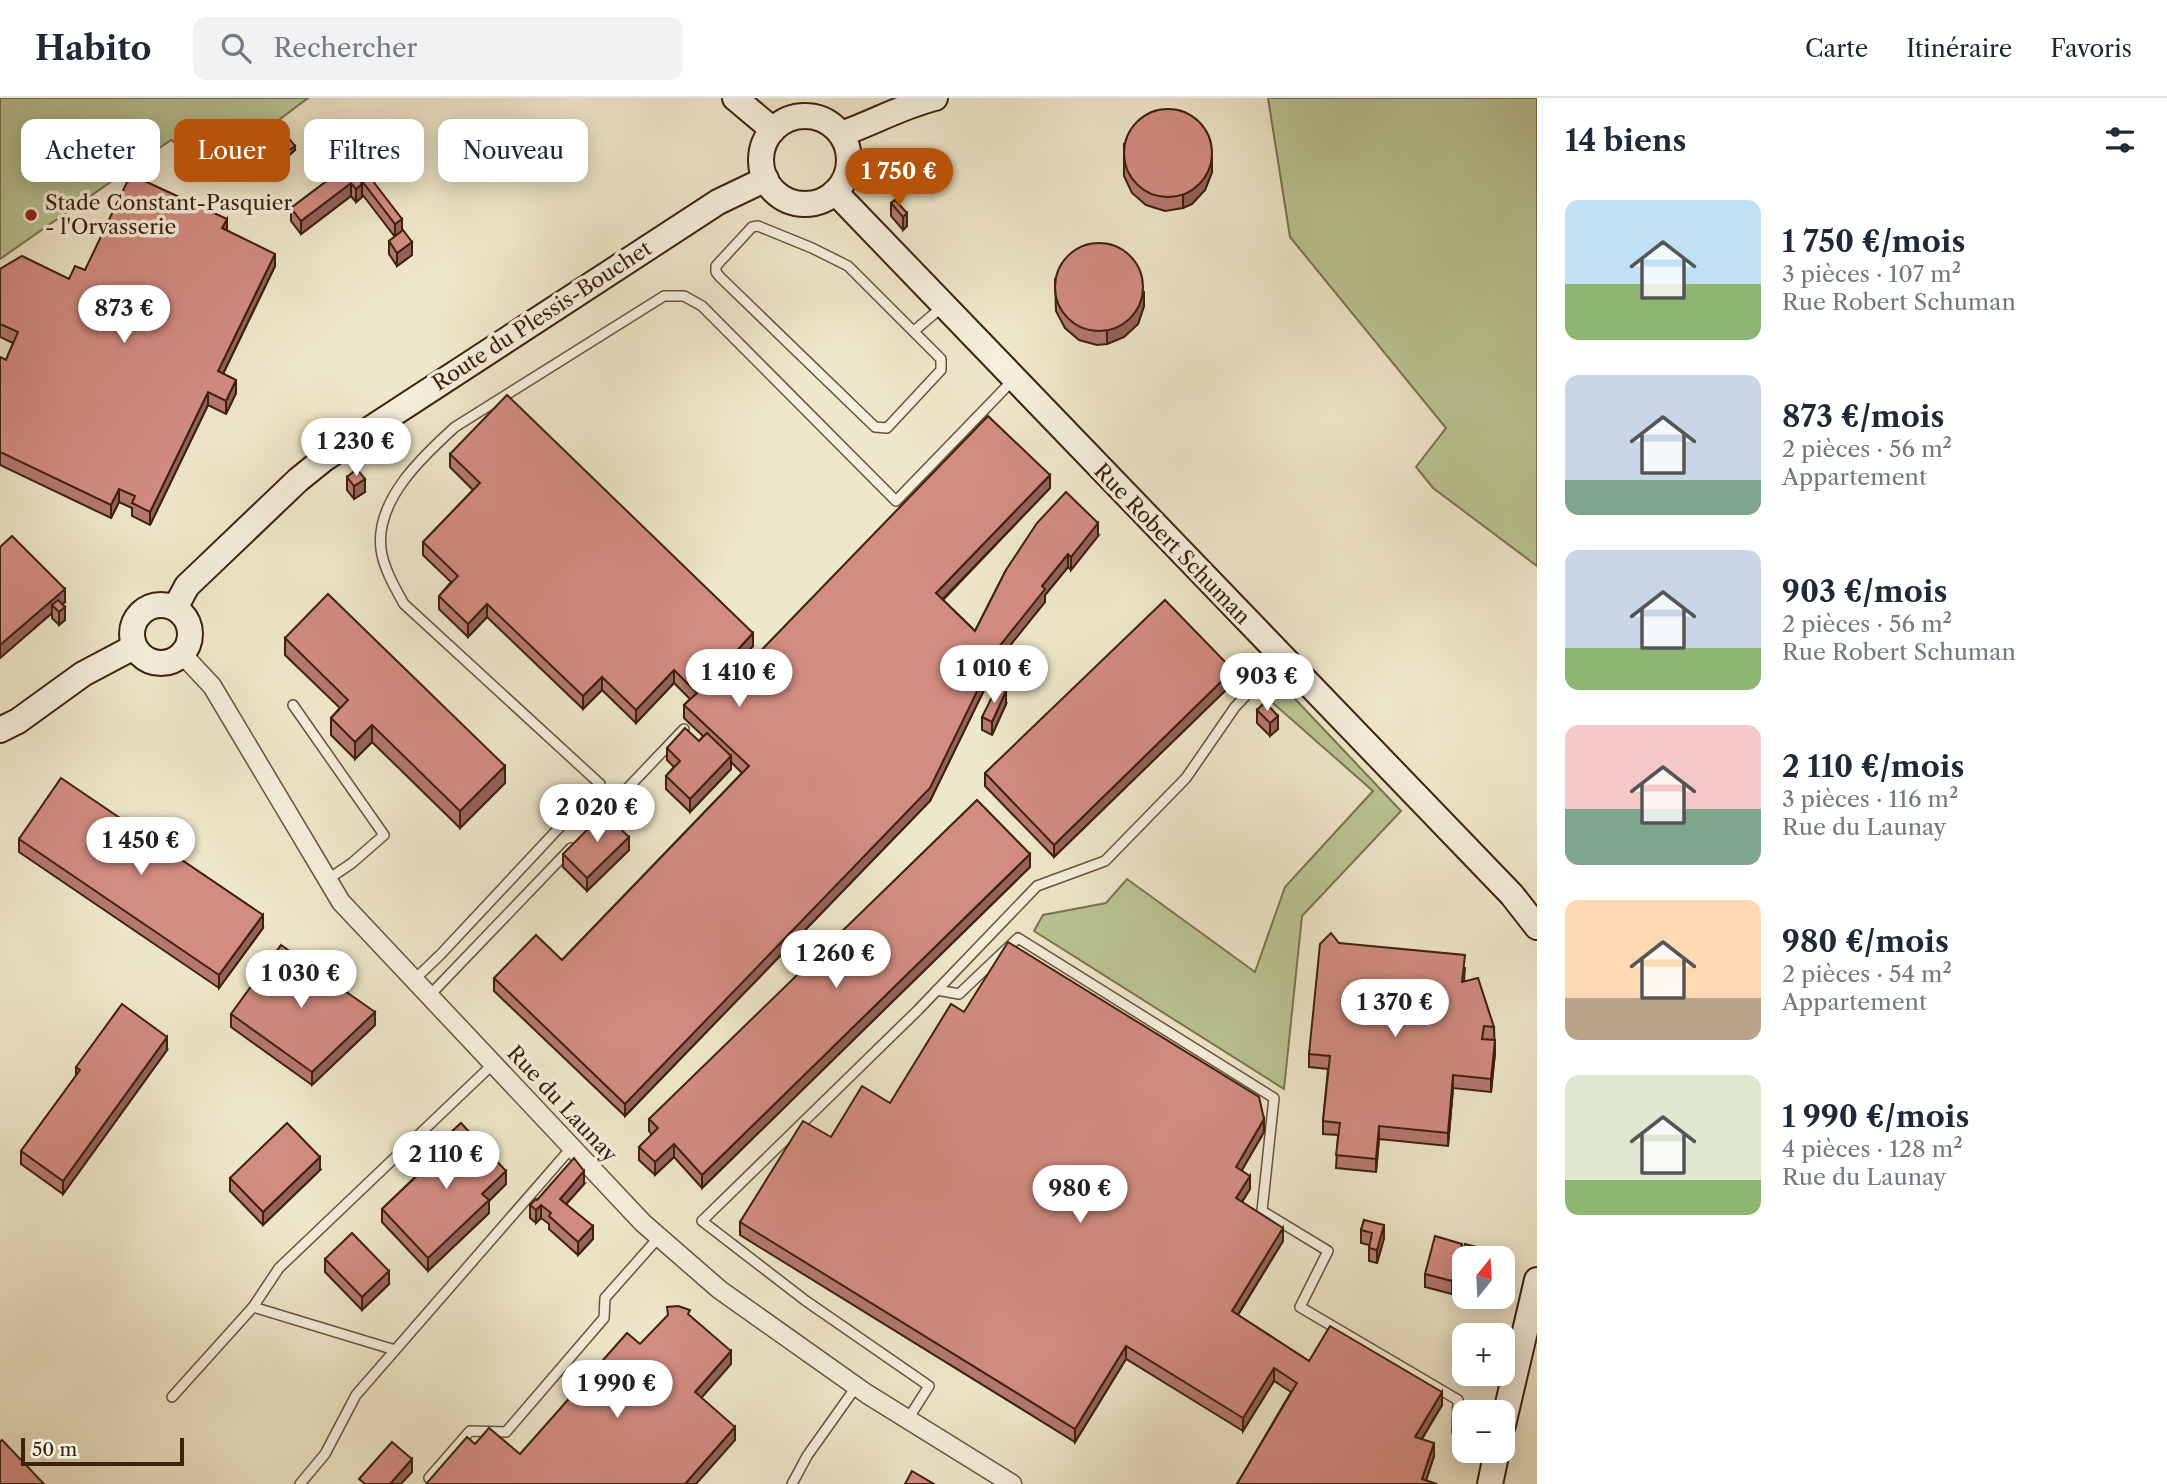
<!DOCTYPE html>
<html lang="fr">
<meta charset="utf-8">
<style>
:root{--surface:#fff;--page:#f2f2f3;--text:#1f2937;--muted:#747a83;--line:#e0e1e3;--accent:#b45309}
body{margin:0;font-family:"Libre Caslon Text",serif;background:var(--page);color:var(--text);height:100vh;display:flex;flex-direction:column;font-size:26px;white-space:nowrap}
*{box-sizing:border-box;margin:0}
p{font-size:23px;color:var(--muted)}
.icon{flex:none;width:38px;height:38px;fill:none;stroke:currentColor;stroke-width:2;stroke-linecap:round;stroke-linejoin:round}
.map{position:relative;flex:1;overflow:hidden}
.sheet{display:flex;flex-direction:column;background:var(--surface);width:630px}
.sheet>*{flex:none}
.banner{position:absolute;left:21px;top:21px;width:665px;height:63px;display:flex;gap:14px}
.needle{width:46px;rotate:18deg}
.fabs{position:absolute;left:1452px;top:1148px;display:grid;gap:14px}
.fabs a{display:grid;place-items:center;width:63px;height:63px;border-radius:14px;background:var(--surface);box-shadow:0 4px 18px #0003;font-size:35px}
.scale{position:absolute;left:21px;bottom:18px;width:163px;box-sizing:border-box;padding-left:7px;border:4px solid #3c210b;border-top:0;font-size:19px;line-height:24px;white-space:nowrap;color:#3c210b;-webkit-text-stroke:5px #f5efdd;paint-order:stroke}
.price{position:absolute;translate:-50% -60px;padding:0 16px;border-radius:24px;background:#fff;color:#222;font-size:23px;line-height:46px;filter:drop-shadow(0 2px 4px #0008)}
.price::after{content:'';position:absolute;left:50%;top:42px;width:21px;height:16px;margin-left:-10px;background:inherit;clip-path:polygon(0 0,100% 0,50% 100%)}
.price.selected{background:var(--accent);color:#fff}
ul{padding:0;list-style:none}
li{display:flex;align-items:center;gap:21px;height:175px;padding:0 28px}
li span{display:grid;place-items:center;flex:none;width:196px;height:140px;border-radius:14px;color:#555}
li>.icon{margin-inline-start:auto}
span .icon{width:84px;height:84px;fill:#fffc;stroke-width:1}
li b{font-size:30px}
h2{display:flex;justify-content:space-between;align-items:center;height:84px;padding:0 28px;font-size:30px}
.tag{padding:0 24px;border-radius:14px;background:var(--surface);box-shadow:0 4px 18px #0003;font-size:24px;line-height:63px}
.tag.selected{background:var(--accent);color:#fff}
header{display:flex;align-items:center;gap:42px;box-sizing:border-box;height:98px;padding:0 35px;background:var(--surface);border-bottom:2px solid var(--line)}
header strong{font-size:33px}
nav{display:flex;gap:38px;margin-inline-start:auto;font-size:24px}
.search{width:490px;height:63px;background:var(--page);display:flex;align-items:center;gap:18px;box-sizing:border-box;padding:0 24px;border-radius:14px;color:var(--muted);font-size:26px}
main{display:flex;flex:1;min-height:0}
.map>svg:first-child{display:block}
</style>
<header>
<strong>Habito</strong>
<div class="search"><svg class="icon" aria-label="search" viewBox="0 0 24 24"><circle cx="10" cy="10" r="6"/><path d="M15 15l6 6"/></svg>Rechercher</div>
<nav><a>Carte</a><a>Itinéraire</a><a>Favoris</a></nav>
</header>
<main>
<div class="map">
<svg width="1537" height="1386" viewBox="0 0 1537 1386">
<rect width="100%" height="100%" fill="#efe7ca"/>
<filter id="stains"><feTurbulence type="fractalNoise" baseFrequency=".00286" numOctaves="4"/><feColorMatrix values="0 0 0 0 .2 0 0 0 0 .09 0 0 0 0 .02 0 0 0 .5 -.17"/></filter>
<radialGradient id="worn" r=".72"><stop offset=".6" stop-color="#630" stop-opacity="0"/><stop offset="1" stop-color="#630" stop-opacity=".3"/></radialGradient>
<g fill="#bbc595" stroke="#7c7350" stroke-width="2">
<path d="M0,0h308l-97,73 -40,-31 -171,119z"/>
<path d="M1268,0h269v468l-104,-78 -17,-21 30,-39 -156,-191z"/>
<path d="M1280,585l121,128 -99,105 -18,173 -250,-158 9,-16 63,-12 21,-24 128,93 30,-85 88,-96 -107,-94z"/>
</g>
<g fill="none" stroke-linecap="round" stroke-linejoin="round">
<g stroke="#69523b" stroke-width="12">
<g id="lane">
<path d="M758,128l54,22 36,18 93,93v11l-54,58 -12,-1 -155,-150 -4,-5v-6l36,-39z"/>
<path d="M914,233l28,-24"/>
<path d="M293,607l91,130 -32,28 -25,17"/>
<path d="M602,717l82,-86"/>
<path d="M414,882l27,-26 159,-170 -196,-180c-9,-16 -21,-37 -23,-55 -6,-49 42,-93 74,-122l209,-131h20l18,10 194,195 117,-121"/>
<path d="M937,892l22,4 59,-56 256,160 -12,113 66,40 -28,56 158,93 -1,32 8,3"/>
<path d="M429,898l142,-148"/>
<path d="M253,1209l26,-39 214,-204"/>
<path d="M172,1299l81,-90 142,43"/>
<path d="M908,1321l21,-33 -123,-85 -104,-80 216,-211 119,-124 68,-25 81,-83 49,-71 46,-48"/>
<path d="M429,1380l41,-47 36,1 98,-114 1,-20 54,-61"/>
<path d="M300,1386l25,-30 31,-59 216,-248"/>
<path d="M792,1386l15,-28 49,-69"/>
</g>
</g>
<g stroke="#69523b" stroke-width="21">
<path id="street" d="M182,556l30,32 129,216 302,321 77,67 147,104 145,90"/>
</g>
<g stroke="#3c210b" stroke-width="28">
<g id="secondary">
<path d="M735,0l38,32"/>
<circle cx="805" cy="62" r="44"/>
<path d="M841,36c32,-11 61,-28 94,-36"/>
<path d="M835,94l677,703 25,32"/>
<circle cx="161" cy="536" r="29"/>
<path d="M175,510l12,-22 111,-106 26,-21 394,-257 48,-23"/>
<path d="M0,632l18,-9 65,-47 51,-27"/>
<path d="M1503,1327l34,-145"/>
<path d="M1490,1386l7,-33"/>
</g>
</g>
<use href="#lane" stroke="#f5efdd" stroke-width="9"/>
<use href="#street" stroke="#f5efdd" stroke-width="18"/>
<use href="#secondary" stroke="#f5efdd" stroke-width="24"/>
</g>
<g fill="#b57870" stroke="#3c210b" stroke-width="2">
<path d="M279,44l16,8 -8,7 -8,-11z"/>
<path d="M1124,46l88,28 -7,18 -13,14 -9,4 -18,3 -19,-6 -14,-12 -8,-17z"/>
<path d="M348,67l14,32 -6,5 -5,-6 -50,38 -10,-13v-13z"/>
<path d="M362,83l40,50 10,24 -15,11 -8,-12v-13l6,-4 -33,-43z"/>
<path d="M895,102l12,26 -4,4 -12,-14v-13z"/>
<path d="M227,132l48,36 -52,108 13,19 -10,21 -18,-9 -58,120 -18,-9v-8l-13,-6 -8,16 -111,-53v-108l6,3 7,-17 -13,-6v-68l69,10 16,-9z"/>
<path d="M1055,181l89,27 -6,18 -14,13 -17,7 -10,1 -18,-5 -14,-12 -9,-17z"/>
<path d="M450,356l303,192 -14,15 6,6 305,-179 -107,112 32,31 31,-61 92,-34 -27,34 -3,-3 -23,28v7l-58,72v10l-57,117 -305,315 -131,-125v-13l68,-18 180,-187 -11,-11v7l-41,43 -24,-23v-13l8,-9 -7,-7v-12l32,-7 4,-5 -19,-18v-13l6,-6 -16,-16 -38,40 -34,-33 -19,19 -96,-92 -19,20 -29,-28v-13l12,-14 -28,-27v-13l50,-52 -23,-23z"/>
<path d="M347,379l18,15 -11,7 -7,-9z"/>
<path d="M0,449l65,55 -2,2 2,16 -6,5 -7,-7v-5l-52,45z"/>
<path d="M285,540l220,145 -45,45 -88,-86 -17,17 -24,-24v-17l9,-10 -55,-53z"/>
<path d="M1233,585l-179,174 -69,-71v-13z"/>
<path d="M1006,606l-14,31 -10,-5v-13z"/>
<path d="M1257,612l21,19 -8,7 -13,-13z"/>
<path d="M619,730l10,22 -42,41 -24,-24v-13z"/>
<path d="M19,741l244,89 -44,60 -200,-136z"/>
<path d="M1030,769l-328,321 -28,-31 -19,18 -16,-15v-13l13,-12 -3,-4v-12z"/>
<path d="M1339,845l126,25 -1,14 30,45 1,26 -4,39 -38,-4 -5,58 -69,-7 -3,33 -40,-4 2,-33 -15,-1v-13l5,-52 -19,-2v-13z"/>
<path d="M337,887l38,40 -63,60 -81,-58v-13z"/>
<path d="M964,914l300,120 -22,38 8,19 -8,13 41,39 -45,74 71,46 133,44 -20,34 12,17 -8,24 -189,4 54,-92 -17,-11 -31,50 -117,-72 -51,83 -335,-207v-13l91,-85 59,-34z"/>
<path d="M167,952l-104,144 -42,-30v-13l55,-75v-9z"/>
<path d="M436,1048l60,15 10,23 -17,17v12l-61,58 -46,-49v-13l54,-52z"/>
<path d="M320,1072l-57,55 -33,-34v-13z"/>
<path d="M584,1086l-18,20 27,35 -15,16 -29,-26v-5l-8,-6 -5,5 -6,-5v-13l7,-5z"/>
<path d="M1364,1122l20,18 -7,25 -8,-2v-16l-8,-2v-13z"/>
<path d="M1462,1159l30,1h-27v26l-7,-2v-12l-6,24 -27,-7v-13z"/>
<path d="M325,1161l64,25 -27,26 -37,-38z"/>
</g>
<g fill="#94625b" stroke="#3c210b" stroke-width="2">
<path d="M295,48v4l-8,7v-5z"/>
<path d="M1212,61v13l-7,18 -13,14 -9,4v-13z"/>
<path d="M351,85v13l-50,38v-13z"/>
<path d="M362,86v13l-6,5v-13z"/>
<path d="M907,115v13l-4,4v-13z"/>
<path d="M227,121v13l-5,-4z"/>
<path d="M402,121v13l-7,5v-13z"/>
<path d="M412,144v13l-15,11v-13z"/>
<path d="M275,156v12l-57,118v-13z"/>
<path d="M1144,195v13l-6,18 -14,13 -17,7v-13z"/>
<path d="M236,282v13l-10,21v-13z"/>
<path d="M208,294v13l-58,120v-13z"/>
<path d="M1050,377v13l-114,118v-13z"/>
<path d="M365,381v13l-11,7v-13z"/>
<path d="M119,391v13l-8,16v-13z"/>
<path d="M1098,425v13l-27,34v-13z"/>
<path d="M1068,456v13l-23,28v7l-58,72v10l-57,117 -305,315v-12l358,-437 59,-81z"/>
<path d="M65,491v13l-9,7 -4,-4v8l-52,45v-13z"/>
<path d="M487,506v13l-19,20v-13z"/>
<path d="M65,509v13l-6,5v-13z"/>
<path d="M753,535v13l-20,22v-13z"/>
<path d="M674,572v13l-38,40v-13z"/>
<path d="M1233,572v13l-179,174v-12z"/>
<path d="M602,579v13l-19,19v-13z"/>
<path d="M1006,593v13l-14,31v-13z"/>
<path d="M1278,618v13l-8,7v-13z"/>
<path d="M372,627v17l-17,17v-17z"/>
<path d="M731,658v13l-41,43v-13z"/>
<path d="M505,668v17l-45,45v-17z"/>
<path d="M619,719v13l-5,-7z"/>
<path d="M629,739v13l-42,41v-13z"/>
<path d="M1030,756v13l-328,321v-13z"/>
<path d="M263,817v13l-44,60v-13z"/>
<path d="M375,914v13l-63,60v-13z"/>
<path d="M167,939v13l-104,144v-13z"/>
<path d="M1495,942v13l-4,39v-13z"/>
<path d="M1453,977v13l-5,58v-13z"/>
<path d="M1264,1021v13l-28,48v-13z"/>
<path d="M1379,1028v13l-3,33v-13z"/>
<path d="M674,1046v13l-19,18v-13z"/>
<path d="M496,1051v13l-6,-8z"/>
<path d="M320,1059v13l-57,55v-13z"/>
<path d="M506,1073v13l-17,17v12l-61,58v-13l54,-64z"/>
<path d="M584,1073v13l-24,27v-12z"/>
<path d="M1250,1078v13l-14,22v-13z"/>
<path d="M541,1107v13l-5,5v-13z"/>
<path d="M1384,1127v13l-7,25v-13z"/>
<path d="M593,1128v13l-15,16v-13z"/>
<path d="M1283,1130v13l-51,83v-13z"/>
<path d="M1462,1146v13l-10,37v-13z"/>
<path d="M389,1173v13l-27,26v-13z"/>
<path d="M1126,1248v13l-51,83v-13z"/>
<path d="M731,1253v13l-36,41v-13z"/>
<path d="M1274,1270v13l-31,50v-13z"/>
<path d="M1442,1294v13l-27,45v-13z"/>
<path d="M735,1329v13l-39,44h-11z"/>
<path d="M1434,1345v13l-9,28 -3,-5z"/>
<path d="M412,1361v13l-11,12h-11z"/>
</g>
<g fill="#d38c82" stroke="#3c210b" stroke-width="2">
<circle cx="1168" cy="55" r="44"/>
<path d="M287,38l8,10 -8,6 -8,-10z"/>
<path d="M348,67l14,19 -6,5 -5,-6 -50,38 -10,-13z"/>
<path d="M369,78l33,43 -7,5 -33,-43z"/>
<path d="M138,80l89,41 -5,9 53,26 -57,117 18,9 -10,21 -18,-9 -58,120 -18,-9 3,-7 -16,-7 -8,16 -111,-53v-95l6,3 12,-28 -18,-8v-55l22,-13 47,23 6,-13 10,4 42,-88z"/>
<path d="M895,102l12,13 -4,4 -12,-14z"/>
<path d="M403,132l9,12 -15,11 -8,-12z"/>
<circle cx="1099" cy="189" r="44"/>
<path d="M507,297l246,238 -20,22 12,12 243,-251 62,59 -114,118 39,38 31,-61 31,-47 29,-31 32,31 -27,34 -3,-3 -26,32 3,3 -62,78 4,4 -57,117 -305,316 -131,-126 42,-43 26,25 187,-194 -65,-61 13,-12 -23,-23 -38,40 -34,-33 -19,19 -96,-92 -19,20 -29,-28 19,-20 -35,-34 57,-59 -30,-29z"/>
<path d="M357,371l8,10 -11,7 -7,-9z"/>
<path d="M12,438l53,53 -65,56v-98z"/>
<path d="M328,496l177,172 -45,45 -88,-86 -17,17 -24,-24 17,-18 -63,-62z"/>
<path d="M58,502l7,7 -6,5 -7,-7z"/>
<path d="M1165,502l68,70 -179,175 -69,-72z"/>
<path d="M997,589l9,4 -14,31 -10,-5z"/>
<path d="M1265,604l13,14 -8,7 -13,-13z"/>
<path d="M685,630l14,13 8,-8 24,23 -41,43 -24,-23 14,-15 -13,-13z"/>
<path d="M61,680l202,137 -44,60 -200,-136z"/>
<path d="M977,702l53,54 -328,321 -28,-31 -19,18 -16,-15 19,-19 -9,-9z"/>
<path d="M610,709l9,10 -5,6 15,14 -42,41 -24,-24z"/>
<path d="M1331,835l8,10 126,12 -3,27 16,-4 16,49 -10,-1 -2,13 13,1 -4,39 -38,-4 -5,58 -69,-7 -3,33 -40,-4 4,-32 -17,-2 7,-65 -21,-2 11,-110z"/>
<path d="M1008,844l251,155 5,22 -28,48 14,9 -14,22 47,30 -51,83 77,50 21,-35 112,66 -27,45 19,6 -12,36 15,5h-200l60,-101 -23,-15 -31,50 -117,-72 -51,83 -335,-207 63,-101 28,16 31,-51 28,17 61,-99 13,8z"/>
<path d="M281,847l46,32 3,-4 7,8 -2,3 40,28 -63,60 -81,-58z"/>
<path d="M122,906l45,33 -104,144 -42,-30 59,-81 -4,-3z"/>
<path d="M287,1025l33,34 -57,55 -33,-34z"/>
<path d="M461,1025l22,24 6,-6 7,8 -6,5 16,17 -24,23 7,6 -61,58 -46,-49 60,-57 -6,-6z"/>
<path d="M574,1060l10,13 -24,28 33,27 -15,16 -29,-26 2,-3 -10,-8 -5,5 -6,-5 6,-6 1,1z"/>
<path d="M1364,1122l20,5 -7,25 -8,-2 3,-15 -11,-3z"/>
<path d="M352,1135l37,38 -27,26 -37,-38z"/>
<path d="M1435,1138l27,8 -10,37 -27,-7z"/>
<path d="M1465,1146l27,7 -2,7h-25v13l-7,-2z"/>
<path d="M678,1208l12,4 -2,4 43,37 -36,41 40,35 -50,57h-259l41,-47 8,7 14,-16 31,26 107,-121 13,11 28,-29 -1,-8z"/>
<path d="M2,1342l42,44h-44v-42z"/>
<path d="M392,1344l20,17 -22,25h-25l-6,-5z"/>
<path d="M912,1373l22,13h-29z"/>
</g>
<circle fill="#8f2418" stroke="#f5efdd" stroke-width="2.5" cx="31" cy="117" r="7"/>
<g text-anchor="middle" stroke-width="7" stroke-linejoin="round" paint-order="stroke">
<g font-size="21" fill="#3c210b" stroke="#f5efdd" text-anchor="start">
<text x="45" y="112">Stade Constant-Pasquier<tspan x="45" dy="24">- l'Orvasserie</tspan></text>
</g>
<g font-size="21" fill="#3c210b" stroke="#f5efdd">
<text transform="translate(542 218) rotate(-33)" y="7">Route du Plessis-Bouchet</text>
<text transform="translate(1172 446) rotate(46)" y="7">Rue Robert Schuman</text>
<text transform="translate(562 1006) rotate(47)" y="7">Rue du Launay</text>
</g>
</g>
<rect width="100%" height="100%" filter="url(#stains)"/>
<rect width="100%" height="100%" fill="url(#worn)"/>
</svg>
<div class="fabs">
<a><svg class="needle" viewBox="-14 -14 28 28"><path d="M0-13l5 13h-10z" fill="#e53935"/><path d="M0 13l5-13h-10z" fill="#747a83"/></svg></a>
<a>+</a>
<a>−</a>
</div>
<div class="scale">50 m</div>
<b class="price selected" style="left:899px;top:110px">1 750 €</b>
<b class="price" style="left:124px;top:247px">873 €</b>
<b class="price" style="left:356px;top:380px">1 230 €</b>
<b class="price" style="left:994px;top:607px">1 010 €</b>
<b class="price" style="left:739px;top:611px">1 410 €</b>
<b class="price" style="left:1267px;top:615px">903 €</b>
<b class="price" style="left:597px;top:746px">2 020 €</b>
<b class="price" style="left:141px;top:779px">1 450 €</b>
<b class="price" style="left:836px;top:892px">1 260 €</b>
<b class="price" style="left:301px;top:912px">1 030 €</b>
<b class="price" style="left:1395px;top:941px">1 370 €</b>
<b class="price" style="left:446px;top:1093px">2 110 €</b>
<b class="price" style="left:1080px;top:1127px">980 €</b>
<b class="price" style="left:617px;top:1322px">1 990 €</b>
<div class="banner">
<a class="tag">Acheter</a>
<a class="tag selected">Louer</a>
<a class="tag">Filtres</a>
<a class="tag">Nouveau</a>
</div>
</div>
<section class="sheet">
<h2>14 biens<svg class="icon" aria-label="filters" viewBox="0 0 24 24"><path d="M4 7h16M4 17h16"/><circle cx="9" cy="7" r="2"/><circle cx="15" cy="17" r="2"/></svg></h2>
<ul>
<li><span style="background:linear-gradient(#bfe0f5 60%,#8fb573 0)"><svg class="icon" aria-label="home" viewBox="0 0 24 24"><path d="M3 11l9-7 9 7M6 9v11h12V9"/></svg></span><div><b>1 750 €/mois</b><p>3 pièces · 107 m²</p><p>Rue Robert Schuman</p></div></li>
<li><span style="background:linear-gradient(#c9d6e8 75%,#7fa58c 0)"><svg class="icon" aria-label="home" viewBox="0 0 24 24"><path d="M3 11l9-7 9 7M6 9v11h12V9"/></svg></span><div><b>873 €/mois</b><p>2 pièces · 56 m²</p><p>Appartement</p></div></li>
<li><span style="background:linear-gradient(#c9d6e8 70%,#8fb573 0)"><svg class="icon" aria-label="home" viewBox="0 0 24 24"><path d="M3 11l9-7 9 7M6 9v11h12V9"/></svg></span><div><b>903 €/mois</b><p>2 pièces · 56 m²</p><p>Rue Robert Schuman</p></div></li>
<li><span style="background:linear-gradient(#f6c9c9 60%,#7fa58c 0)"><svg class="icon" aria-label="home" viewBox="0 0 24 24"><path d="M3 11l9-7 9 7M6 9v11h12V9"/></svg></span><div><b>2 110 €/mois</b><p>3 pièces · 116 m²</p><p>Rue du Launay</p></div></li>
<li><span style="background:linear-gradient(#ffd9b3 70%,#b9a48a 0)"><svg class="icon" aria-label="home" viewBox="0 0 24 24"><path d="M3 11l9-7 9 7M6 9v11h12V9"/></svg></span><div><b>980 €/mois</b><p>2 pièces · 54 m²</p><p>Appartement</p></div></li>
<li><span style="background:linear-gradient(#dfe7d0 75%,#8fb573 0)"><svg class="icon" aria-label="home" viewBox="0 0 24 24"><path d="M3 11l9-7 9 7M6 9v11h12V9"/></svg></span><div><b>1 990 €/mois</b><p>4 pièces · 128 m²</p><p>Rue du Launay</p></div></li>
</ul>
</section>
</main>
